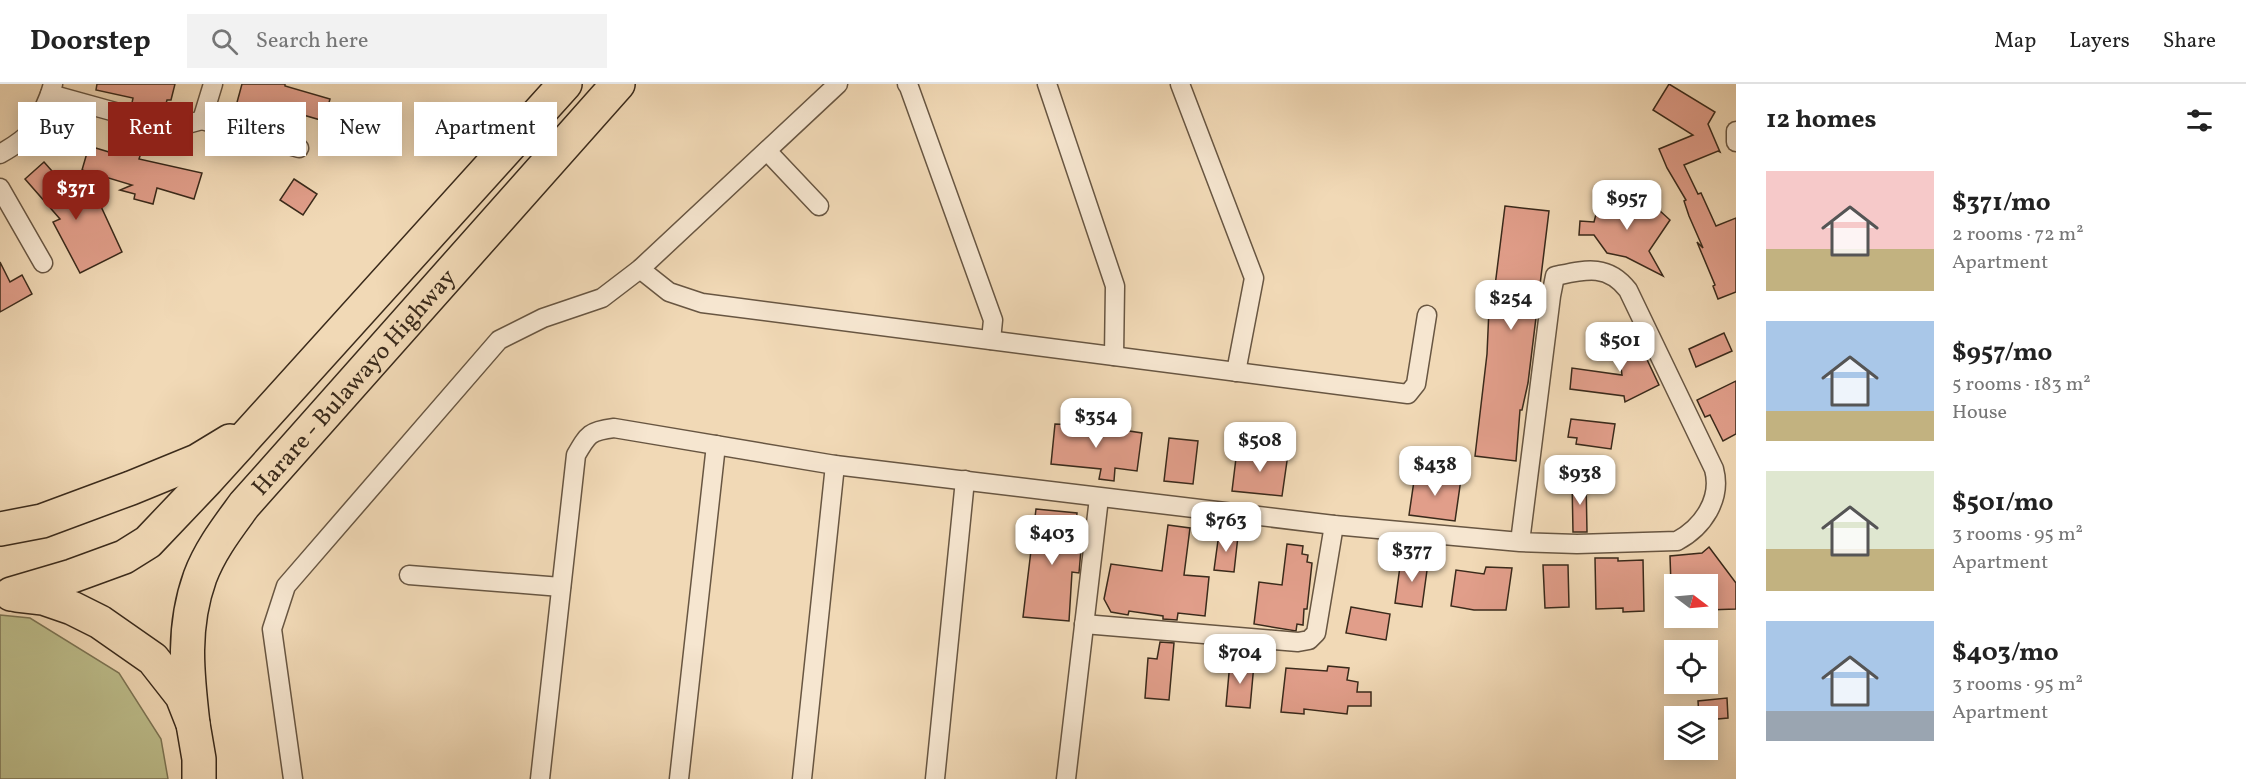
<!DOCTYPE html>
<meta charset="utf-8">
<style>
:root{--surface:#fff;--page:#f2f2f2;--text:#222;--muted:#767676;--line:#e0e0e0;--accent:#8f2418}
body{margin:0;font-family:Vollkorn,serif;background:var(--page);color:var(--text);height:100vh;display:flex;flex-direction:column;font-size:22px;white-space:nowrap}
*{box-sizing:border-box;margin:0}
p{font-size:20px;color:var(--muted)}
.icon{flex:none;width:33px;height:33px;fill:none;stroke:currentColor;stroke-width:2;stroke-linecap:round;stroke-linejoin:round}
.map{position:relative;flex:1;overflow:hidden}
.details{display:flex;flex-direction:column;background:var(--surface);width:510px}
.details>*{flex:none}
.hud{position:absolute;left:18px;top:18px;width:570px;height:54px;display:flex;gap:12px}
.needle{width:39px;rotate:106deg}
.controls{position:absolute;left:1664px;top:490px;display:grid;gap:12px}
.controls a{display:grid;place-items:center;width:54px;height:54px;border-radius:0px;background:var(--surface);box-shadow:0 3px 15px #0003;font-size:30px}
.price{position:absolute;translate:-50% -51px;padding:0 14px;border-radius:12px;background:#fff;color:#222;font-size:20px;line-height:39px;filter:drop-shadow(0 2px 3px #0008)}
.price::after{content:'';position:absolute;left:50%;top:36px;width:18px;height:14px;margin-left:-9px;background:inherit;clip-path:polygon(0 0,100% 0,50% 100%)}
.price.current{background:var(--accent);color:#fff}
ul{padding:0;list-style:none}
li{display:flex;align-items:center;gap:18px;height:150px;padding:0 30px}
li span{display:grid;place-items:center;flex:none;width:168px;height:120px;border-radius:0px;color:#555}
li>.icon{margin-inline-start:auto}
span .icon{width:72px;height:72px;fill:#fffc;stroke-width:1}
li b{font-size:26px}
h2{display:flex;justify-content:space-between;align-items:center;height:72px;padding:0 30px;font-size:26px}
.chip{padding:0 21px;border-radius:0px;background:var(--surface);box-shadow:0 3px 15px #0003;font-size:21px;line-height:54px}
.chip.current{background:var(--accent);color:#fff}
header{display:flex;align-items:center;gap:36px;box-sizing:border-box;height:84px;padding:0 30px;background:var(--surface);border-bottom:2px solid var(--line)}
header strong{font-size:28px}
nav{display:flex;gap:33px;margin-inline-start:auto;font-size:21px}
.search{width:420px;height:54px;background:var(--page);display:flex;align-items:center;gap:15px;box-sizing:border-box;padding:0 21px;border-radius:0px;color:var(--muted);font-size:22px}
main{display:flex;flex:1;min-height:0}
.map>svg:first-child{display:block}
</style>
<header>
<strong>Doorstep</strong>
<div class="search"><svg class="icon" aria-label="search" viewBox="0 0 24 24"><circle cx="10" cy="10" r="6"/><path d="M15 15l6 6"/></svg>Search here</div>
<nav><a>Map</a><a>Layers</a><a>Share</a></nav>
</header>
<main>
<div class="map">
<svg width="1736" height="695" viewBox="0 0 1736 695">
<rect width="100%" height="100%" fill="#f1d9b6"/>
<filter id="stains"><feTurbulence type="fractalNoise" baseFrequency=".00333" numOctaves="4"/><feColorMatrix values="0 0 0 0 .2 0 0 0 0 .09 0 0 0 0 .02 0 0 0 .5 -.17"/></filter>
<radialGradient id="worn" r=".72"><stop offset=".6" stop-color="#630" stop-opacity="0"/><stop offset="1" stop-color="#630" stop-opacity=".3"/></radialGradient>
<path fill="#bdbe8c" stroke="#7c7454" stroke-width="1.5" d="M0,531l30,3 89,55 42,66 7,40h-168z"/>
<g fill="#e19e8a" stroke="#3a2a1b" stroke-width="1.5">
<path d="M97,0h78l-4,16h-4l-3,11 -32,-8 1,-5 -37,-8z"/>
<path d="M242,0h43v2l45,13 -6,22 -45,-13 -6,21 -40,-12z"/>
<path d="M1669,0l46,28 -7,12 12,28 -2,-1 -34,14 14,29 3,-1 15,33 20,-8v74l-18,7 -5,-13 2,-1 -18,-43 6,6 -14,-32 -5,-15 2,-1 -19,-32 -8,-19 34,-14 -40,-25z"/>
<path d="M89,62l30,9 2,-7 20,5 -2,6 63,14 -8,26 -37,-11 -4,16 -19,-5 1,-5 -15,-4 12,-5 -50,-15z"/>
<path d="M44,78l39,44 15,-6 24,52 -42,21 -27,-51 7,-3 -35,-40z"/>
<path d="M294,95l23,15 -14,21 -23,-15z"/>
<path d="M1600,115l43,10 2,-3 10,8 4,-4 11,10 -21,31 14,25 -37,-19 -19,-4 -13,-18h-15l1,-14 14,1z"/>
<path d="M1505,122l44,5 -21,172 -6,27h-2l-4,51 -41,-5 12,-102 2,-45 3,1z"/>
<path d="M0,178l10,20 12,-7 10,19 -32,18z"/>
<path d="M1633,246l26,55 -34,17 -1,-6 -54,-7 2,-21 50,7 -5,-38z"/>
<path d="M1724,249l8,18 -36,16 -7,-18z"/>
<path d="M1736,297v53l-13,7 -13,-26 -5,2 -8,-17z"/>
<path d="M1571,335l44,5 -4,25 -35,-5 1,-6 -9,-1z"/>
<path d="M1055,340l41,2 46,7 -5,38 -22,-3 -1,13 -15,-2 2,-10 -50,-5z"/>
<path d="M1169,354l29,3 -5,43 -29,-3z"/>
<path d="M1237,366l51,4 -6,42 -50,-5z"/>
<path d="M1415,390l46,5 -6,42 -46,-6z"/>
<path d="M1586,395l1,53h-14l-1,-52z"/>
<path d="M1036,425l41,4 -3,36h7l-2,24 -7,-1 -3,49 -46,-4z"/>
<path d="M1168,441l22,3 -6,47 25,2 -4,39 -27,-3 -1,7 -14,-1v-3l-34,-5 -1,4 -17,-3 -7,-13 7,-35 51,7z"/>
<path d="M1219,449l19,3 -4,36 -20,-2z"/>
<path d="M1287,460l16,2 -1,8 6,1 -1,7 5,1 -5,46h-3l-1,16 -6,-1 -1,7 -42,-7 5,-42 23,3z"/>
<path d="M1709,463l27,36v26l-29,1v-25h-36l-1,-29 32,-3z"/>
<path d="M1595,474h23v3l25,-1 1,51 -21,1v-4l-27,1z"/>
<path d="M1401,475l27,4 -6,44 -27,-4z"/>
<path d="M1543,481h25l1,42 -24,1z"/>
<path d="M1486,483l26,1 -6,42h-32l-23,-4 5,-36 28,4z"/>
<path d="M1351,523l39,7 -4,26 -40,-7z"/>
<path d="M1160,558l14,1 -5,57 -24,-2 3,-40 9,1z"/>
<path d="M1230,578l24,2 -4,44 -24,-2z"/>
<path d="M1328,582l21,2 -2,12 11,2 -1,10h14v14h-23l-1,8 -43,-5v5l-23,-2 5,-44 41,3z"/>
<path d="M1727,614l1,20 -21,2v-3h-8l-1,-16z"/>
</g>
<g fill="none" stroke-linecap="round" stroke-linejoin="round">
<g stroke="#685642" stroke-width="21">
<g id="street">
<path d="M53,0l-3,10 123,34 29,-8 11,-36"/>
<path d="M907,0l2,3 84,233 -2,20"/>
<path d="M1047,0l68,202 -1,70"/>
<path d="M1180,0l74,194 -18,94"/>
<path d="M202,36l97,28"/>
<path d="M1736,47v11"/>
<path d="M767,67l52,55"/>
<path d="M0,70c33,-19 36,-25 50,-60"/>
<path d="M0,104l43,75"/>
<path d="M640,185l29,23 33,11 706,91 8,-10 11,-69"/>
<path d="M409,491l152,12"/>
<path d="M1084,540l214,18 11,-2 7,-7 18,-108"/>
<path d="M293,695l-21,-150 14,-43 213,-246 44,-22 59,-20 38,-29 198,-185"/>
<path d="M540,695l36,-324c12,-21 14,-24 38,-27l221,37 499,60 186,17 57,2 100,-3c26,-14 45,-42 37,-72l-86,-179c-21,-27 -44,-20 -73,-14l-4,20 -31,246"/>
<path d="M679,695l37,-334"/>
<path d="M802,695l33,-314"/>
<path d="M935,695l30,-299"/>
<path d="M1066,695l33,-281"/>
</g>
</g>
<g stroke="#3a2a1b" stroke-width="36">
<g id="highway">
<path d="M0,445l42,-8 89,-33 66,-27 33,-20"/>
<path d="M11,510l61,-18 52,-19 24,-15 59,-62 358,-396"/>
<path d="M17,511l26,3 29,10 28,14 53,37 29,37 11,28 6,35v20"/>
<path id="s1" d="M193,640c-6,-51 -11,-97 7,-147 10,-27 28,-50 44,-72l374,-421"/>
</g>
</g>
<use href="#street" stroke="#f6e6d0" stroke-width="18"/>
<use href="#highway" stroke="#f1d9b6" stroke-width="33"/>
</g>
<g text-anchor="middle" stroke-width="4.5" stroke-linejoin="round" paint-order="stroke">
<g font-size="24" fill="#3a2a1b" stroke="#f6e6d0">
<text dy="8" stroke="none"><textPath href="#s1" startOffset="398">Harare - Bulawayo Highway</textPath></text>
</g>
</g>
<rect width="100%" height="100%" filter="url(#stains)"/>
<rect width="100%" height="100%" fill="url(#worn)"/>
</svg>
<div class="controls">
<a><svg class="needle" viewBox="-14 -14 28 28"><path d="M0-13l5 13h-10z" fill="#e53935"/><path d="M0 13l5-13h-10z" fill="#767676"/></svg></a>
<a><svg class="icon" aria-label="locate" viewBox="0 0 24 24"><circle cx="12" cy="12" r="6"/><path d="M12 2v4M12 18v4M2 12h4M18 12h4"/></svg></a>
<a><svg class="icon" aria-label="layers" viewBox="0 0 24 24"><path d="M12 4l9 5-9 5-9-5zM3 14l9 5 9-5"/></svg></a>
</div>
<b class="price current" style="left:76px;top:137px">$371</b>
<b class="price" style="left:1627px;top:147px">$957</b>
<b class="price" style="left:1511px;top:247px">$254</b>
<b class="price" style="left:1620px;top:289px">$501</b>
<b class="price" style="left:1096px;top:365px">$354</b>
<b class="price" style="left:1260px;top:389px">$508</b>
<b class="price" style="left:1435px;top:413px">$438</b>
<b class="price" style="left:1580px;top:422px">$938</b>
<b class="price" style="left:1226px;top:469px">$763</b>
<b class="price" style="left:1052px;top:482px">$403</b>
<b class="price" style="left:1412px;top:499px">$377</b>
<b class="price" style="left:1240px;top:601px">$704</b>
<div class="hud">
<a class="chip">Buy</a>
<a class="chip current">Rent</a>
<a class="chip">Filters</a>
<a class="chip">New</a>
<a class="chip">Apartment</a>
</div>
</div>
<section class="details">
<h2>12 homes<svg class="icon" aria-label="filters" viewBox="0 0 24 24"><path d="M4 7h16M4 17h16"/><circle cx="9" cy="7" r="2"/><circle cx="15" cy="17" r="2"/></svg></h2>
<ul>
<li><span style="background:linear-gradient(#f6c9c9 65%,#c2b280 0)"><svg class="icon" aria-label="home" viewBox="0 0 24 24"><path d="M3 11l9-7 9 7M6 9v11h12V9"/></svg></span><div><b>$371/mo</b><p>2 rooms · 72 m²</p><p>Apartment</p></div></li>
<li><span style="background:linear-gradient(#a9c7e8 75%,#c2b280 0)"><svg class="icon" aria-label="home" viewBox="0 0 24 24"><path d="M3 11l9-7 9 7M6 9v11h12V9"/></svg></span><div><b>$957/mo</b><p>5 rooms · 183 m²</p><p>House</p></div></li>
<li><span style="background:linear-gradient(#dfe7d0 65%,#c2b280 0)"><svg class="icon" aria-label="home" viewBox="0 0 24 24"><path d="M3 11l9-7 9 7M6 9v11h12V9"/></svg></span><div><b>$501/mo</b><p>3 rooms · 95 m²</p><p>Apartment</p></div></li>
<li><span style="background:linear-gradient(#a9c7e8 75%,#9aa5b1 0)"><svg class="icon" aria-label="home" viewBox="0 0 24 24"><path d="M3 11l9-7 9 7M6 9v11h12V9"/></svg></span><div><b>$403/mo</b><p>3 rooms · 95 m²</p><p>Apartment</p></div></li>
</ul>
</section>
</main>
